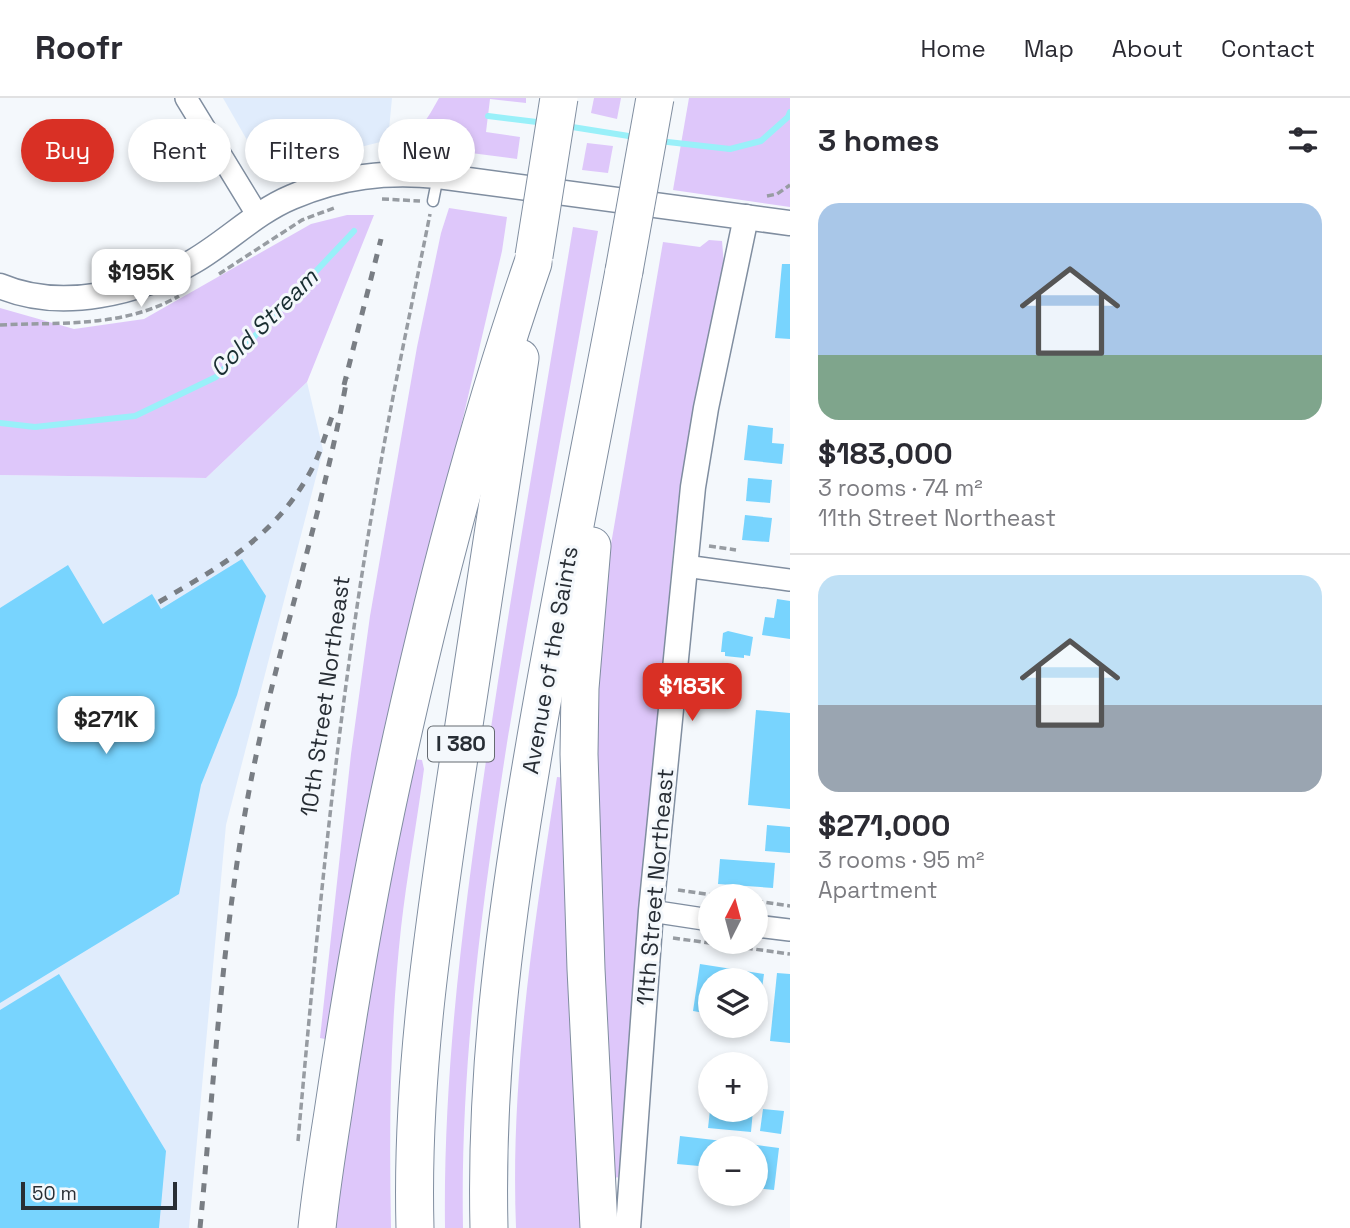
<!DOCTYPE html>
<meta charset="utf-8">
<style>
:root{--surface:#fff;--page:#f2f2f3;--text:#2b2b33;--muted:#7c7c81;--line:#e1e1e2;--accent:#d93025}
body{margin:0;font-family:"Space Grotesk",sans-serif;background:var(--page);color:var(--text);height:100vh;display:flex;flex-direction:column;font-size:26px;white-space:nowrap}
*{box-sizing:border-box;margin:0}
p{font-size:23px;color:var(--muted)}
.icon{flex:none;width:38px;height:38px;fill:none;stroke:currentColor;stroke-width:2;stroke-linecap:round;stroke-linejoin:round}
.map{position:relative;flex:1;overflow:hidden}
.details{display:flex;flex-direction:column;background:var(--surface);width:560px}
.details>*{flex:none}
.banner{position:absolute;left:21px;top:21px;width:663px;height:63px;display:flex;gap:14px}
.needle{width:46px;rotate:6deg}
.fabs{position:absolute;left:698px;top:786px;display:grid;gap:14px}
.fabs a{display:grid;place-items:center;width:70px;height:70px;border-radius:50%;background:var(--surface);box-shadow:0 4px 10px #0003;font-size:35px}
.scale{position:absolute;left:21px;bottom:18px;width:156px;box-sizing:border-box;padding-left:7px;border:4px solid #282e35;border-top:0;font-size:19px;line-height:24px;white-space:nowrap;color:#282e35;-webkit-text-stroke:5px #f4f8fc;paint-order:stroke}
.price{position:absolute;translate:-50% -60px;padding:0 16px;border-radius:14px;background:#fff;color:#222;font-size:23px;line-height:46px;filter:drop-shadow(0 2px 4px #0008)}
.price::after{content:'';position:absolute;left:50%;top:42px;width:21px;height:16px;margin-left:-10px;background:inherit;clip-path:polygon(0 0,100% 0,50% 100%)}
.price.selected{background:var(--accent);color:#fff}
ul{padding:0;list-style:none}
li{display:grid;align-content:center;gap:14px;height:371px;padding:0 28px}
li+li{border-top:2px solid var(--line)}
li span{display:grid;place-items:center;height:217px;border-radius:21px;color:#555}
li>.icon{margin-inline-start:auto}
span .icon{width:126px;height:126px;fill:#fffc;stroke-width:1}
li b{font-size:30px}
h2{display:flex;justify-content:space-between;align-items:center;height:84px;padding:0 28px;font-size:30px}
.pill{padding:0 24px;border-radius:32px;background:var(--surface);box-shadow:0 4px 10px #0003;font-size:24px;line-height:63px}
.pill.selected{background:var(--accent);color:#fff}
header{display:flex;align-items:center;gap:42px;box-sizing:border-box;height:98px;padding:0 35px;background:var(--surface);border-bottom:2px solid var(--line)}
header strong{font-size:33px}
nav{display:flex;gap:38px;margin-inline-start:auto;font-size:24px}
main{display:flex;flex:1;min-height:0}
.map>svg:first-child{display:block}
</style>
<header>
<strong>Roofr</strong>
<nav><a>Home</a><a>Map</a><a>About</a><a>Contact</a></nav>
</header>
<main>
<div class="map">
<svg width="790" height="1130" viewBox="0 0 790 1130">
<rect width="100%" height="100%" fill="#f4f8fc"/>
<g fill="#e0ecfc">
<path d="M223,0h169l-4,42 -113,29 -20,-15z"/>
<path d="M307,284l16,68 -97,375 -37,403h-189v-753l206,3z"/>
</g>
<g fill="#dec7fa">
<path d="M439,0h87v5l-36,-4 -4,33 34,5 -3,22 -77,-10 -53,-1 1,-8c28,3 39,-21 51,-42z"/>
<path d="M594,0h27l-4,21 -26,-6z"/>
<path d="M689,0h101v109l-117,-17z"/>
<path d="M587,45l26,3 -5,27 -26,-3z"/>
<path d="M449,110l58,9 -5,34 -63,270 -109,519 -10,-2 31,-284 19,-138 47,-269 24,-114z"/>
<path d="M347,117h27l-67,167 -101,96 -206,-3v-167l74,21 70,-10 167,-95z"/>
<path d="M573,129l25,4c-30,171 -63,341 -91,512 -25,161 -47,322 -44,485h-18c-2,-160 19,-316 42,-474 26,-176 57,-351 86,-527z"/>
<path d="M709,142l13,1 2,24 -37,180 -13,94 -54,638 -7,1 -22,-451 13,-142 59,-343 37,5z"/>
<path d="M413,661l9,1 2,9c-7,53 -17,106 -23,159 -11,100 -12,200 -10,300h-62l24,-166z"/>
<path d="M557,679l9,1 21,450h-71c-6,-151 18,-303 41,-451z"/>
</g>
<g fill="none" stroke-linecap="round" stroke-linejoin="round">
<g stroke="#99f0f9" stroke-width="6">
<path d="M488,18l57,7"/>
<path d="M566,28l69,11"/>
<path d="M659,43l71,8 31,-8 27,-24 2,-5"/>
<path d="M0,325l35,4 100,-11 81,-39 138,-146"/>
</g>
</g>
<g fill="#78d4fe">
<path d="M782,166h8v75l-15,-1z"/>
<path d="M748,327l25,3 -1,15 12,1 -2,20 -38,-4z"/>
<path d="M748,380l24,2 -2,23 -24,-2z"/>
<path d="M745,417l27,3 -3,24 -27,-2z"/>
<path d="M242,461l24,37 -29,99 -36,90 -22,109 -179,109v-395l68,-43 35,59 49,-30 9,15z"/>
<path d="M777,501l13,2v38l-28,-4 3,-18 9,1z"/>
<path d="M728,533l25,6 -3,19 -6,-1v3l-19,-2v-4h-4l2,-19z"/>
<path d="M756,612l34,3v96l-42,-4z"/>
<path d="M767,727l23,2v26l-25,-2z"/>
<path d="M720,761l55,4 -2,25 -55,-4z"/>
<path d="M700,866l64,10 -6,43 -2,-37h-46v34l-17,-3z"/>
<path d="M777,875l13,1v69l-20,-2z"/>
<path d="M59,876l107,177 -7,77h-159v-218z"/>
<path d="M763,1011l21,2 -3,23 -21,-3z"/>
<path d="M710,1012h43l-2,22 -43,-4z"/>
<path d="M680,1038l60,7v5h-30v19l-33,-3z"/>
<path d="M750,1046l29,4 -5,42 -18,-2v-40h-6z"/>
</g>
<g fill="none" stroke-linecap="round" stroke-linejoin="round">
<g stroke="#808ea0" stroke-width="13">
<path id="service" d="M433,103l5,-25"/>
</g>
<g stroke="#808ea0" stroke-width="24">
<g id="minor">
<path d="M186,0l72,118"/>
<path d="M685,468l105,14"/>
<path d="M651,813l59,9"/>
<path d="M756,828l34,4"/>
</g>
</g>
<g stroke="#808ea0" stroke-width="27">
<g id="tertiary">
<path d="M0,188c61,26 140,7 194,-25 34,-20 62,-49 98,-64 48,-21 95,-26 146,-21l352,47"/>
<path d="M628,1130l23,-317 42,-424 13,-79 40,-191"/>
</g>
</g>
<g stroke="#808ea0" stroke-width="39">
<g id="motorway">
<path d="M592,448l-12,142 -1,66 7,215 13,259"/>
<path d="M317,1130c4,-39 10,-77 16,-115 15,-102 32,-203 53,-303 39,-185 85,-368 147,-547"/>
<path d="M415,1130c-4,-145 17,-289 38,-431 22,-147 46,-293 67,-439"/>
<path d="M489,1130c-4,-161 18,-321 45,-479 27,-160 60,-319 90,-478"/>
</g>
</g>
<g stroke="#979ca2" stroke-width="3.5" stroke-dasharray="7 3.5" stroke-linecap="butt">
<path d="M767,98l10,-2 13,-9"/>
<path d="M382,101l38,2"/>
<path d="M219,176l83,-54 32,-12"/>
<path d="M0,227c62,-3 123,3 179,-29"/>
<path d="M709,448l27,4"/>
<path d="M678,792l41,6"/>
<path d="M756,803l34,5"/>
<path d="M673,840l117,16"/>
<path d="M298,1043c20,-223 41,-447 81,-668 15,-87 34,-173 51,-259"/>
</g>
<use href="#service" stroke="#fff" stroke-width="10"/>
<use href="#minor" stroke="#fff" stroke-width="21"/>
<use href="#tertiary" stroke="#fff" stroke-width="24"/>
<use href="#motorway" stroke="#fff" stroke-width="37"/>
<g stroke="#797e84" stroke-width="5" stroke-dasharray="9 9" stroke-linecap="butt">
<path d="M344,287l37,-146"/>
<path d="M159,504c60,-35 113,-63 149,-126 12,-20 18,-44 26,-65"/>
<path d="M200,1130c14,-146 22,-293 49,-437 26,-139 73,-273 98,-413"/>
</g>
<g stroke="#808ea0" stroke-width="39" stroke-linecap="butt">
<g id="motorway-bridge">
<path d="M534,158l25,-158"/>
<path d="M624,173l31,-173"/>
</g>
</g>
<use href="#motorway-bridge" stroke="#fff" stroke-width="37"/>
</g>
<g text-anchor="middle" stroke-width="6" stroke-linejoin="round" paint-order="stroke">
<rect fill="#f4f8fc" stroke="#656b71" stroke-width="2" x="428" y="628.5" width="66" height="35" rx="5"/>
<g font-size="21" font-weight="bold" fill="#282e35">
<text x="461" y="653">I 380</text>
</g>
<g font-size="23" fill="#282e35" stroke="#f4f8fc">
<text transform="translate(550 562) rotate(-80)" y="8">Avenue of the Saints</text>
<text transform="translate(325 598) rotate(-82)" y="8">10th Street Northeast</text>
<text transform="translate(655 789) rotate(-85)" y="8">11th Street Northeast</text>
</g>
<g font-size="24" font-style="italic" fill="#192e31" stroke="#f4f8fc">
<text transform="translate(264 225) rotate(-45)" y="8">Cold Stream</text>
</g>
</g>
</svg>
<div class="fabs">
<a><svg class="needle" viewBox="-14 -14 28 28"><path d="M0-13l5 13h-10z" fill="#e53935"/><path d="M0 13l5-13h-10z" fill="#7c7c81"/></svg></a>
<a><svg class="icon" aria-label="layers" viewBox="0 0 24 24"><path d="M12 4l9 5-9 5-9-5zM3 14l9 5 9-5"/></svg></a>
<a>+</a>
<a>−</a>
</div>
<div class="scale">50 m</div>
<b class="price" style="left:141px;top:211px">$195K</b>
<b class="price selected" style="left:692px;top:625px">$183K</b>
<b class="price" style="left:106px;top:658px">$271K</b>
<div class="banner">
<a class="pill selected">Buy</a>
<a class="pill">Rent</a>
<a class="pill">Filters</a>
<a class="pill">New</a>
</div>
</div>
<section class="details">
<h2>3 homes<svg class="icon" aria-label="filters" viewBox="0 0 24 24"><path d="M4 7h16M4 17h16"/><circle cx="9" cy="7" r="2"/><circle cx="15" cy="17" r="2"/></svg></h2>
<ul>
<li><span style="background:linear-gradient(#a9c7e8 70%,#7fa58c 0)"><svg class="icon" aria-label="home" viewBox="0 0 24 24"><path d="M3 11l9-7 9 7M6 9v11h12V9"/></svg></span><div><b>$183,000</b><p>3 rooms · 74 m²</p><p>11th Street Northeast</p></div></li>
<li><span style="background:linear-gradient(#bfe0f5 60%,#9aa5b1 0)"><svg class="icon" aria-label="home" viewBox="0 0 24 24"><path d="M3 11l9-7 9 7M6 9v11h12V9"/></svg></span><div><b>$271,000</b><p>3 rooms · 95 m²</p><p>Apartment</p></div></li>
</ul>
</section>
</main>
